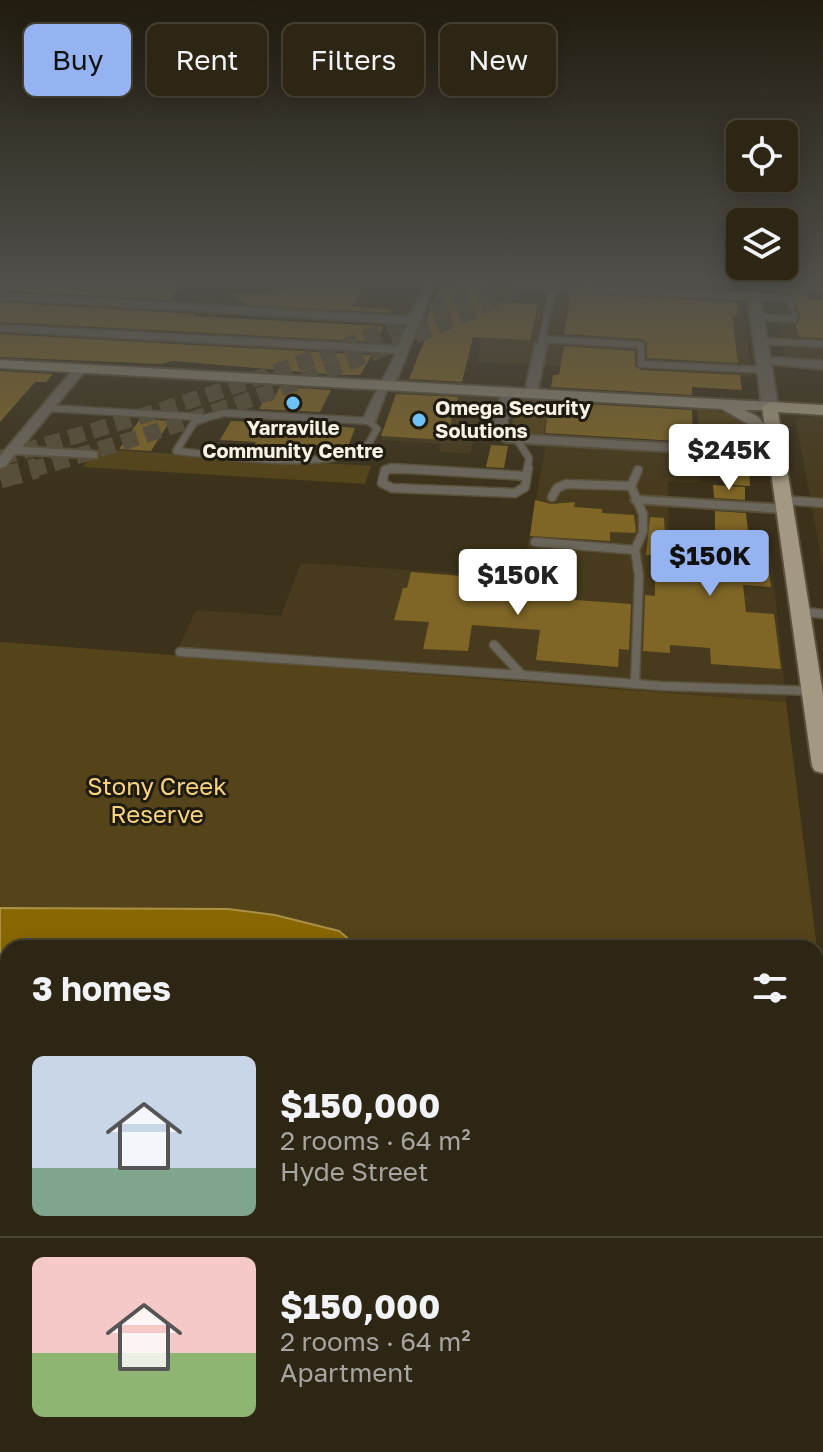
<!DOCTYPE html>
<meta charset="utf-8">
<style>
:root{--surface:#2d2614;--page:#352e1d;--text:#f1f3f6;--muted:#a7a5a0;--line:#484334;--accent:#95b2f1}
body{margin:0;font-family:"Golos Text",sans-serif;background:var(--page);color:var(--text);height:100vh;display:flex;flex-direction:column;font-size:30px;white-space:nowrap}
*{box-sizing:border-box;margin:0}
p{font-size:26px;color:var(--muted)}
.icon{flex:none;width:44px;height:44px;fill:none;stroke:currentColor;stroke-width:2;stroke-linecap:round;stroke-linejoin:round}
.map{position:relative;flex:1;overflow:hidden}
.drawer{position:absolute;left:0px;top:940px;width:824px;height:512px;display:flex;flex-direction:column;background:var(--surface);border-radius:24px 24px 0 0;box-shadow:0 4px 20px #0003,0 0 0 2px var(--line)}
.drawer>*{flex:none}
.banner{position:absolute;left:24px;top:24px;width:776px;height:72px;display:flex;gap:16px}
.controls{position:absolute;left:726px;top:120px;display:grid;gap:16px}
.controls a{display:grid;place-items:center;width:72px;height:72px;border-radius:12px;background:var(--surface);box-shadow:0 4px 20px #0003,0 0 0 2px var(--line);font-size:40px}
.price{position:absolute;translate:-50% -68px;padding:0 18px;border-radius:8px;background:#fff;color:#222;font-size:26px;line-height:52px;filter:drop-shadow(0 2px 4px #0008)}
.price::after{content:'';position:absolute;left:50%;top:48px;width:24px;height:18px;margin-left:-12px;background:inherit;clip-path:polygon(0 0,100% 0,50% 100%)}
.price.selected{background:var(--accent);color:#111}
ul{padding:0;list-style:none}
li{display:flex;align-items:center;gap:24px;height:200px;padding:0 32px}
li+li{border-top:2px solid var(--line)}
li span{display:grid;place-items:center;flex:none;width:224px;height:160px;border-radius:12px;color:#555}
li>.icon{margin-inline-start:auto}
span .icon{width:96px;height:96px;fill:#fffc;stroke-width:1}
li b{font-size:34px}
h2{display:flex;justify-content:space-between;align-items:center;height:96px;padding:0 32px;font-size:34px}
.pill{padding:0 28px;border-radius:12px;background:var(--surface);box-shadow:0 4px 20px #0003,0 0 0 2px var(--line);font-size:28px;line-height:72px}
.pill.selected{background:var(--accent);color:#111}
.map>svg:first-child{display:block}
</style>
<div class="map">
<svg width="823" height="1452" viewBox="0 0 823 1452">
<rect width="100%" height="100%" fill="#3c321b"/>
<g fill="#483b1d">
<path d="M769,282h54v84l-37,-2z"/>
<path d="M493,287l248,11 11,79 -276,-15 6,-23 -4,-1z"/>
<path d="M238,288l127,7 -6,12 -27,-1 -4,7 -104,-5z"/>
<path d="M399,392l96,6 -10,42h-11l-4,14 -31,-2 2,-8 -60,-4z"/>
<path d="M803,417h20v150l-27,-146z"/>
<path d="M546,444l153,10 1,29 -32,-1 1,65 102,8 15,147 -610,-48 20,-44 85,6 20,-53 201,13 22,-12z"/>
<path d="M92,1444h110l12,8h-128z"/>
</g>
<g fill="#554419">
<path d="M518,399l32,2 -7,36 -33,-2z"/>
<path d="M697,409c22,2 40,4 56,21l-55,-3z"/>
<path d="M96,449l275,17 -6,18 -282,-17z"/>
<path d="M0,642l786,60 37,294v456h-69l-15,-8h77v-496h-808v126l-8,2z"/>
</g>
<g fill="#896803" stroke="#aa9146" stroke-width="2">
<path d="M0,908l228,1 47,6 64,16 20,17h-351v13h-8z"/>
<path d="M816,1316l7,3v115l-7,-1z"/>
</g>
<g fill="#7f6627">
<path d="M0,282h182l-12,18 -170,-10z"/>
<path d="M289,282h76l-13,24 39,4 -1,3 -140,-8 -22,-12 51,2z"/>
<path d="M439,288l52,3 -3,11 50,2 -8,36 -57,-3 -11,45 -53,-3 18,-45h-6z"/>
<path d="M792,293l15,1 1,6h15v38l-24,-1 -3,-12 5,-7z"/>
<path d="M571,294l166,8 1,12 -6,2 6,47 -91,-5v-15l-5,-4 -78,-5z"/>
<path d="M0,302l195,12 -2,2 190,10 -6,16 -377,-20z"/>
<path d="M0,334l372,21 -12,20h-22l-165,-14 -13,3 -160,-7z"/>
<path d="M564,346l71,5v15l6,4 99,5 2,15 -50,-3v8l-141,-8 2,-12h6z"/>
<path d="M0,371l53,3 -7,8h-11l-35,40z"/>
<path d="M280,387l51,3 -11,22 -61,-3 5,-9 8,1z"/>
<path d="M396,394l62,3 -12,43 -65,-4z"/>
<path d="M549,402l143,8 1,32 -148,-9z"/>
<path d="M140,419l30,2 -19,30 -32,-2z"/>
<path d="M231,421l83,3 41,4 -7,19 -47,-3 -3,7 -45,-3 3,-6 -36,-2z"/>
<path d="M491,445l17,1 -4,22 -18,-1z"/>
<path d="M731,458l18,1 1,27 -18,-1z"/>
<path d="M713,485l32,2v13l-31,-2z"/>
<path d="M535,500l16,4 24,-2 -1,5 28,2v4l32,2 2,16 -1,2 -25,-1v9l-80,-5z"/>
<path d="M715,511l31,2 5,42 16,1 4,31 -28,-2 3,27 28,2 7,55 -70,-5 -1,-16 -40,-3v8l-27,-2 2,-56 10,1v-41h-9l4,-38 14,1 2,31 49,3z"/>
<path d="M411,572l74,6 -3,16 27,2 3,-16 65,4 -2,16 56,4 -2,46 -10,-1 -1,18 -82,-7 4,-30 -68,-5 -4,26 -45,-2 6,-27 -35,-2 9,-32h4z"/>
</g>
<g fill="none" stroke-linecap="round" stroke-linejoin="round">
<g stroke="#584f39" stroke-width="16" stroke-dasharray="16 8" stroke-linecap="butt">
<path d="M0,458c167,-48 337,-100 494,-176"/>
<path d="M30,470c174,-50 342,-111 506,-188"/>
</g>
<path stroke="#584f39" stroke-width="21" stroke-dasharray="21 10" stroke-linecap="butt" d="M0,478l37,-10"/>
<g stroke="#5a513b" stroke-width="9">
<g id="service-far1">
<path d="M754,297l36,2 1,6"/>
<path d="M757,317l38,2 -1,-4"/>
<path d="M542,339l99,6v19l123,6"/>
<path d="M760,341l63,3"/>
<path d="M541,344l12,-56"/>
<path d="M47,408l153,9"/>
<path d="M470,412l33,2"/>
<path d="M223,413l146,8 8,8c-3,4 -6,12 -10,16 -33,28 -149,10 -191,6l19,-30z"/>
<path d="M516,438l13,20 -2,12"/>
<path d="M387,470h31"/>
</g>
</g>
<g stroke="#5a513b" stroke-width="11">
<g id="service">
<path d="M526,476l-134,-8 -7,2 -3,13 10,5 123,5 10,-6 3,-19"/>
<path d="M631,486l12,28v18l-8,18 4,25 -4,109"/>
<path d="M552,497l5,-9 9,-4 65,2 7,-16"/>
<path d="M783,500l40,3"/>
<path d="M535,542l100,8"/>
<path d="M800,611l23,3"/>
<path d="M494,645l28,30 140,11 150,5"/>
<path d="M180,652l342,23"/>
</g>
</g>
<g stroke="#5a513b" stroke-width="4">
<g id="minor">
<path d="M426,282h68l260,12 5,3 -5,3 -320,-15 -37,94 -11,13 -11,29 -6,4 -6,-4c9,-25 23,-44 33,-68l-396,-22v-6l398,21 9,-22 -407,-25v-6l410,24z"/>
<path d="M752,283l71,3v6l-75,-4v-4z"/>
<path d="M541,341l6,3 -10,49 -6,4 -6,-4 10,-49z"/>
<path d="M763,357l60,4v8l-64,-6v-4z"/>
<path d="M77,365l10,3 -65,79 70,4 5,1v6l-82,-4 -10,13 -5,1v-12z"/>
<path d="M507,388l6,4 -8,40 4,2 268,16 7,4 -7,4 -271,-16 -14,-8 9,-42z"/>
<path d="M638,496l147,9 7,4 -7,4 -152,-10 -2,-3z"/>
</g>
</g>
<g stroke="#5a513b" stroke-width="4">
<path id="tertiary" d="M746,282h12l20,125 -8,5 -8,-5z"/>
</g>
<g stroke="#5a513b" stroke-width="4">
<path id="secondary" d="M0,360l770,42 5,2v6h-30l13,7 26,29 -2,3h-12l-24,-26 -24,-14 -722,-41z"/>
</g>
<g stroke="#5a513b" stroke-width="4">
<path id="primary" d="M770,402l53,3v10l-45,-3 45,282v79l-8,-2 -3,-5 -50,-359z"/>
</g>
<g stroke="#5a513b" stroke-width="4">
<g id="motorway">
<path d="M0,994l8,2v22l-8,-2z"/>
<path d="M0,1153l8,3v28l-8,-2z"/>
<path d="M816,1174l7,1v30l-7,-1z"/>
<path d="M0,1218l8,3v32l-8,-3z"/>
<path d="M389,1444h51l3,8h-51z"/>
<path d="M532,1444h50l3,8h-50z"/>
</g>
</g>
<use href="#service-far1" stroke="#6c675c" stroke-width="6"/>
<use href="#service" stroke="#6c675c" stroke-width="8"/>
<use href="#minor" fill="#6c675c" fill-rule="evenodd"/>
<use href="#tertiary" fill="#6c675c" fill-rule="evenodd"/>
<use href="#secondary" fill="#8b8472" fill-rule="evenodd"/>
<use href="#primary" fill="#a39983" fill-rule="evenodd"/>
<use href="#motorway" fill="#b9ad92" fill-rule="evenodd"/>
</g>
<linearGradient id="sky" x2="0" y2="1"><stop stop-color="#211c0f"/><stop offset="0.58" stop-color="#504f4a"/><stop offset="1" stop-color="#504f4a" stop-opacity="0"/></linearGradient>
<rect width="823" height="485" fill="url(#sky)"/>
<g fill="#6fc2f4" stroke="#1f1b11" stroke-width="3">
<circle cx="293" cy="403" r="8"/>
<circle cx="419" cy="420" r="8"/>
</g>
<g text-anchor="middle" stroke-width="6" stroke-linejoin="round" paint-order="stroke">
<g font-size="20" font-weight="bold" fill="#f8f2e4" stroke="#1f1b11" text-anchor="start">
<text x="435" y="415">Omega Security<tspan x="435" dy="23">Solutions</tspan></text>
<text x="293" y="435" text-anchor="middle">Yarraville<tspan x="293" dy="23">Community Centre</tspan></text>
</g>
<g font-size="24" fill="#f8d47f" stroke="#1f1b11">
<text x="157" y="795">Stony Creek<tspan x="157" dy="28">Reserve</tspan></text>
</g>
</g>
</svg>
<div class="controls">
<a><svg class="icon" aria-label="locate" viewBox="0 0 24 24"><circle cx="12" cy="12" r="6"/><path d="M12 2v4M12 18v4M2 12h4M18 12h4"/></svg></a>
<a><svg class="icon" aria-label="layers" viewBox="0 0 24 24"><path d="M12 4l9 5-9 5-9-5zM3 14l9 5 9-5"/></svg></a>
</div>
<b class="price" style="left:729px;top:492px">$245K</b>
<b class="price selected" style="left:710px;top:598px">$150K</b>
<b class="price" style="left:518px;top:617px">$150K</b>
<div class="banner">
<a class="pill selected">Buy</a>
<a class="pill">Rent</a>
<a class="pill">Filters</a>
<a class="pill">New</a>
</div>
<section class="drawer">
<h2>3 homes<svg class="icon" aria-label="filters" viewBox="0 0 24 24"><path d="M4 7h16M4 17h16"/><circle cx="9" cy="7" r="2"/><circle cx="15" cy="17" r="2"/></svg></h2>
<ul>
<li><span style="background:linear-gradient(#c9d6e8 70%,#7fa58c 0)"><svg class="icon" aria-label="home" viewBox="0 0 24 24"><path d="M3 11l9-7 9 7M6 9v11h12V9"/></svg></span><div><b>$150,000</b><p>2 rooms · 64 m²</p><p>Hyde Street</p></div></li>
<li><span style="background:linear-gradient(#f6c9c9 60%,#8fb573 0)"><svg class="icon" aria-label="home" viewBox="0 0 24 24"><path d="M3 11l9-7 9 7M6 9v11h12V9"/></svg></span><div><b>$150,000</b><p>2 rooms · 64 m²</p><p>Apartment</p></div></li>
</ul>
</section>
</div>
